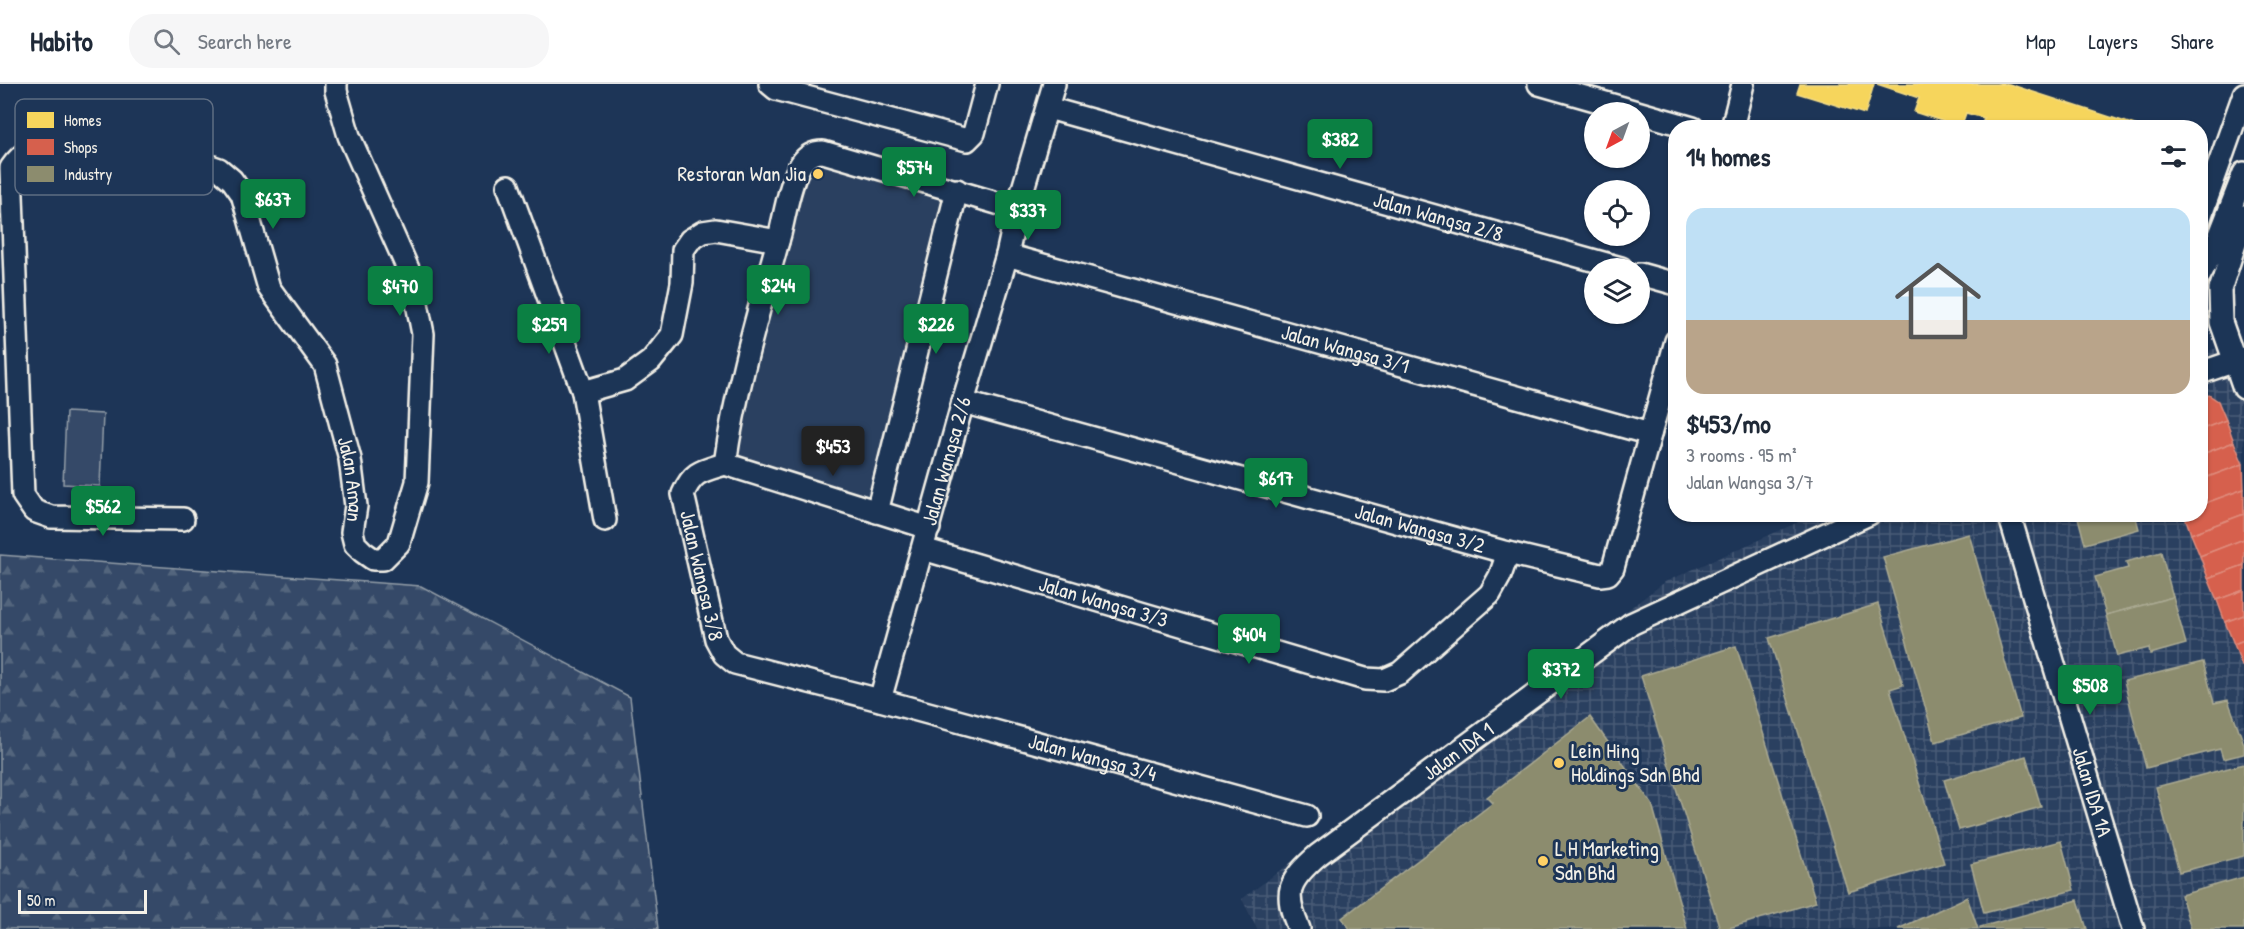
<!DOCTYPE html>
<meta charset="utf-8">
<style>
:root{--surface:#fff;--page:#f6f6f7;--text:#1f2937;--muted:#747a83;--line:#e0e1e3;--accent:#0b8043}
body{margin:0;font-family:"Patrick Hand",sans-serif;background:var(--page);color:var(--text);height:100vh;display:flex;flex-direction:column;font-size:22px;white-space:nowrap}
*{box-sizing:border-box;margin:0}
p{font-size:20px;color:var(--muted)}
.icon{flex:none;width:33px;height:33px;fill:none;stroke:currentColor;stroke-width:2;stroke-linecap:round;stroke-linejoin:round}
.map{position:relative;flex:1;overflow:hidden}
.drawer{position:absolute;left:1668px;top:36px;width:540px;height:402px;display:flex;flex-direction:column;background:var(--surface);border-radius:24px;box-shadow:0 2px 4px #0004}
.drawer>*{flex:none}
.needle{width:39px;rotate:221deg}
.controls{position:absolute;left:1584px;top:18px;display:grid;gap:12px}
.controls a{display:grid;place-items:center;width:66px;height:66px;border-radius:50%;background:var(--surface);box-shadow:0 2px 4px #0004;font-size:30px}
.scale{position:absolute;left:18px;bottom:15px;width:129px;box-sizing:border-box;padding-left:6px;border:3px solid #f4f1e8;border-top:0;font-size:16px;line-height:21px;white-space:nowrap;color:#f4f1e8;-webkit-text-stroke:4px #1d3557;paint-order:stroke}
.price{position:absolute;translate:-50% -51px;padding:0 14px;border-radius:6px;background:var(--accent);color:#fff;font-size:20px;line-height:39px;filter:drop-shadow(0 2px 3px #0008)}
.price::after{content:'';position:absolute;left:50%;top:36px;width:18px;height:14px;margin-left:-9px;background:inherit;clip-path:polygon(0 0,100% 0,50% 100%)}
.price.current{background:#222;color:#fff}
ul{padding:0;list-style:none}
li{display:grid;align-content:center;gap:12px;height:318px;padding:0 18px}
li+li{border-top:2px solid var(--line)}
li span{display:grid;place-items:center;height:186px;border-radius:18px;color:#555}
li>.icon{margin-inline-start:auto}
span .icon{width:108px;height:108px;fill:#fffc;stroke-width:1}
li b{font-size:26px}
h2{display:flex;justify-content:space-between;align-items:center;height:72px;padding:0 18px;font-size:26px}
header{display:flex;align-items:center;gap:36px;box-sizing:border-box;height:84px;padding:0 30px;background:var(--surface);border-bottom:2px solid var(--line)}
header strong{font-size:28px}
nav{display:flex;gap:33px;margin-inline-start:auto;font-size:21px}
.search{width:420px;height:54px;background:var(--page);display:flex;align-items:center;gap:15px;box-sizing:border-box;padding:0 21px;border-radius:24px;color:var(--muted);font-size:22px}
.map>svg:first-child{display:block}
</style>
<header>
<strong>Habito</strong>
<div class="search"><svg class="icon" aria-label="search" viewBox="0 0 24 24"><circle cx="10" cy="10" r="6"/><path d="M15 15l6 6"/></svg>Search here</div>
<nav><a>Map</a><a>Layers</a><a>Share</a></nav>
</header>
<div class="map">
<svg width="2244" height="845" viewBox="0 0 2244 845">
<defs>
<pattern id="industrial-grid" width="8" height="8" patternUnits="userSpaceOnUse" patternTransform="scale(1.5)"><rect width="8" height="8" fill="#2a4060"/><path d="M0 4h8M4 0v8" fill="none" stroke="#4a5c77"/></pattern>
<pattern id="forest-firs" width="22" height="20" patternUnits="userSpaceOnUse" patternTransform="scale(1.5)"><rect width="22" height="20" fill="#354a67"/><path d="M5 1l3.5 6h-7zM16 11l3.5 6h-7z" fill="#53657d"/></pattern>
</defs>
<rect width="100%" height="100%" fill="#1d3557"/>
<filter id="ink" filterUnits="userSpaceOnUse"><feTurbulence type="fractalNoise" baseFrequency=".0167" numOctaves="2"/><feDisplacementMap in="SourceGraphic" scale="12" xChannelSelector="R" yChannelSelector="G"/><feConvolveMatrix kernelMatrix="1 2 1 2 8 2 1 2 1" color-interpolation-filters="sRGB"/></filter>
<g filter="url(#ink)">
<path fill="#2a4060" d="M819,76l130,34 -77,310 -141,-45 76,-291z"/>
<path fill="url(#industrial-grid)" d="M2244,256v589h-987l-15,-30 423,-317 149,-67 386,-1 1,-161z"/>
<path fill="#354a67" stroke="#949ea8" stroke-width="1.5" d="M66,328l37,2 -3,72 -37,-2z"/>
<path fill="url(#forest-firs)" stroke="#949ea8" stroke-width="1.5" d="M0,471l421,31 209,111 28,232h-658z"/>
<g fill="#f6d55c" stroke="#f5dd86" stroke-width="1.5">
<path d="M1800,0h74l-9,30 -68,-21z"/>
<path d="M1877,0h132l135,44h-163l3,-10 -18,-5 -5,14 -47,-15 5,-14z"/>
</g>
<g fill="#d6604d" stroke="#df8c7c" stroke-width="1.5">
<path d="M2209,311l9,6 8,19 -26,10v-32z"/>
<path d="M2226,336l8,22 -34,13v-25z"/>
<path d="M2234,358l9,22 -43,16v-25z"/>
<path d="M2243,380l1,25 -44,16v-25z"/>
<path d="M2244,405v25l-53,20 -7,-20h16v-9z"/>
<path d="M2244,430v25l-44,17 -9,-22z"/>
<path d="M2244,455v26l-36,13 -8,-22z"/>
<path d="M2244,481v25l-27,10 -9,-22z"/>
<path d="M2244,506v25l-19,7 -8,-22z"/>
<path d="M2244,531v25l-10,4 -9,-22z"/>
<path d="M2244,556v26h-2l-8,-22z"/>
</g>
<g fill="#8c8c6e" stroke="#abaa93" stroke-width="1.5">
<path d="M2077,430h58l4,15 -54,15z"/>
<path d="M1969,450l52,184 -86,24 -52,-185z"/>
<path d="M2161,468l12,45 -67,18 -11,-38 33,-9 -2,-6z"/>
<path d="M2173,513l13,47 -36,10 -1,-6 -32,8 -11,-41z"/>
<path d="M1878,520l25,81 -13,4 54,174 -96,29 -79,-254z"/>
<path d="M1736,562l80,256 -90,27h-6l-79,-253z"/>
<path d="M2203,578l11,41 14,-3 16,44v10l-21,5 -3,-10 -74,19 -22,-87z"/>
<path d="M1590,633l62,87 35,125h-337l-8,-11 151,-115 -6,-6z"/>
<path d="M2026,672l15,51 -82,23 -15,-50z"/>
<path d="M2244,680v92l-65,16 -23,-85z"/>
<path d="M2061,757l13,49 -90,23 -13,-49z"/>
<path d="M2244,793v52h-53l-10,-34z"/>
<path d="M1967,813l11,32h-80z"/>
<path d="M2078,816l9,29h-107v-2z"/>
</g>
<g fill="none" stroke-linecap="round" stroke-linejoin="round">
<g stroke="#f4f1e8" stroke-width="26">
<g id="minor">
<path d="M770,0l6,5 191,51 7,-7 13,-49"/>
<path d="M1539,0l154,44"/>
<path id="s1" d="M1048,24l573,160"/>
<path d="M1732,44l11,-44"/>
<path d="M508,102l75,206 22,128"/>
<path d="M2244,132l-24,74 1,32 23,66"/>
<path d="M2200,134l44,-124"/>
<path id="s2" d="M1007,171l643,179"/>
<path d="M1640,190l36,10"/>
<path d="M2200,191l16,-30 28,-72"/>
<path d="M2200,289l44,-15"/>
<path d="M583,308l42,-12 26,-19 21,-26 10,-52 1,-33 7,-10 13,-8 13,-2 62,11"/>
<path id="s3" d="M963,318l545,151 92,22 8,-1 5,-6 63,-227"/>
<path id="s4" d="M725,380c-23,7 -32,7 -42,30l33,145 8,15 11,9 145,37 427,116"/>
<path d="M725,380c11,-78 34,-154 55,-230 5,-20 10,-53 21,-70 6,-9 12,-12 22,-12l194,57"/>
<path d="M725,380l204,64"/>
<path d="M877,428l80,-322"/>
<path id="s5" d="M2009,430l124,415"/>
<path id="s6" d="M183,435l-132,-2 -17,-6 -11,-16 -12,-327c11,-16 22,-21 41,-24l144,17 23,8 13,11 10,14 27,94 56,77 25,94 6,47 -4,26 3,12 8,8 10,7h10l16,-16 18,-61 6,-148 -11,-56 -63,-142 -13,-45v-7"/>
<path id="s7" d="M923,465l442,130 19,1 16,-7 90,-79 10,-18 8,-23"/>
<path id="s8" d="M880,616l83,-298 44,-147 10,-46 37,-125"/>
<path id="s9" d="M1299,845c-16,-37 -11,-48 19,-74l313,-231 238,-110"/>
</g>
</g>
<use href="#minor" stroke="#1d3557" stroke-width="21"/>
</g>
</g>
<g fill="#ffd166" stroke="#1d3557" stroke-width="2">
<circle cx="818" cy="90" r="6"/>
<circle cx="1559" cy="679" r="6"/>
<circle cx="1543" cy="777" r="6"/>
</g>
<g text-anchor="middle" stroke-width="6" stroke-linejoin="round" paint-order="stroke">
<g font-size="21" fill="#f4f1e8" stroke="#1d3557" text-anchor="start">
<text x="806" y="97" text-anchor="end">Restoran Wan Jia</text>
<text x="1571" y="674">Lein Hing<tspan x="1571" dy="24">Holdings Sdn Bhd</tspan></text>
<text x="1555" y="772">L H Marketing<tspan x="1555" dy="24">Sdn Bhd</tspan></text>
</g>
<g font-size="21" fill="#f4f1e8" stroke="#1d3557">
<text dy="7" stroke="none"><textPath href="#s1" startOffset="405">Jalan Wangsa 2/8</textPath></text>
<text dy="7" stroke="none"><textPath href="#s2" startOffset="351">Jalan Wangsa 3/1</textPath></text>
<text dy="7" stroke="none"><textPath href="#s8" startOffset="248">Jalan Wangsa 2/6</textPath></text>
<text dy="7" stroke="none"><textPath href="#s6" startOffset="1060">Jalan Aman</textPath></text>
<text dy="7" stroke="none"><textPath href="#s3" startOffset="474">Jalan Wangsa 3/2</textPath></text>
<text dy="7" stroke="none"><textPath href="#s4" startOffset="138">Jalan Wangsa 3/8</textPath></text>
<text dy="7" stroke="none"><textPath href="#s7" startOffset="188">Jalan Wangsa 3/3</textPath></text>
<text dy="7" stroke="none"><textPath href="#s9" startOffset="260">Jalan IDA 1</textPath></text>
<text dy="7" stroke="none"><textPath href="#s4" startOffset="604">Jalan Wangsa 3/4</textPath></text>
<text dy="7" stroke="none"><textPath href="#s5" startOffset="290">Jalan IDA 1A</textPath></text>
</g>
</g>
<rect x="15" y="15" width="198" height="96" rx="9" fill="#1d3557" stroke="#5e6d82" stroke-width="1.5"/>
<rect x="27" y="28" width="27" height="16" fill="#f6d55c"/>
<rect x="27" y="55" width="27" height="16" fill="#d6604d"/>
<rect x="27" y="82" width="27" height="16" fill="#8c8c6e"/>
<g font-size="16" fill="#f4f1e8">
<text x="64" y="42">Homes</text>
<text x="64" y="69">Shops</text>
<text x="64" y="96">Industry</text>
</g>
</svg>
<div class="controls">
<a><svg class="needle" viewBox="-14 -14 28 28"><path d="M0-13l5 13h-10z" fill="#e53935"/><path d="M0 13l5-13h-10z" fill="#747a83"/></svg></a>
<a><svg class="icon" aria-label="locate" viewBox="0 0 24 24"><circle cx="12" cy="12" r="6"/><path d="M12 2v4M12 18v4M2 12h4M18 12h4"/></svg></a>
<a><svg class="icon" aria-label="layers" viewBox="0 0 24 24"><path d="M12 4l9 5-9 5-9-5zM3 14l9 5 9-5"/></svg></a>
</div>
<div class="scale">50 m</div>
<b class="price" style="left:1340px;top:86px">$382</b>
<b class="price" style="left:914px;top:114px">$574</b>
<b class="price" style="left:273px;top:146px">$637</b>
<b class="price" style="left:1028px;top:157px">$337</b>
<b class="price" style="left:778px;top:232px">$244</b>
<b class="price" style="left:400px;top:233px">$470</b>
<b class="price" style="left:549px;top:271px">$259</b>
<b class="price" style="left:936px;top:271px">$226</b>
<b class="price current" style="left:833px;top:393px">$453</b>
<b class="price" style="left:1276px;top:425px">$617</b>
<b class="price" style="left:103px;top:453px">$562</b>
<b class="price" style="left:1249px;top:581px">$404</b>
<b class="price" style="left:1561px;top:616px">$372</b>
<b class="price" style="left:2090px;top:632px">$508</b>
<section class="drawer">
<h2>14 homes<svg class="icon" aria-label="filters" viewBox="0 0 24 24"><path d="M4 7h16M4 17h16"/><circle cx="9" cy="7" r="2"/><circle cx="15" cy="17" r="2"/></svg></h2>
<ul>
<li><span style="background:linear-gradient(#bfe0f5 60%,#b9a48a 0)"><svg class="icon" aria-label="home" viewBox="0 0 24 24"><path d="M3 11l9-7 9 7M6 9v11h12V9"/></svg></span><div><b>$453/mo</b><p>3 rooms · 95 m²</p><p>Jalan Wangsa 3/7</p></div></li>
</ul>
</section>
</div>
